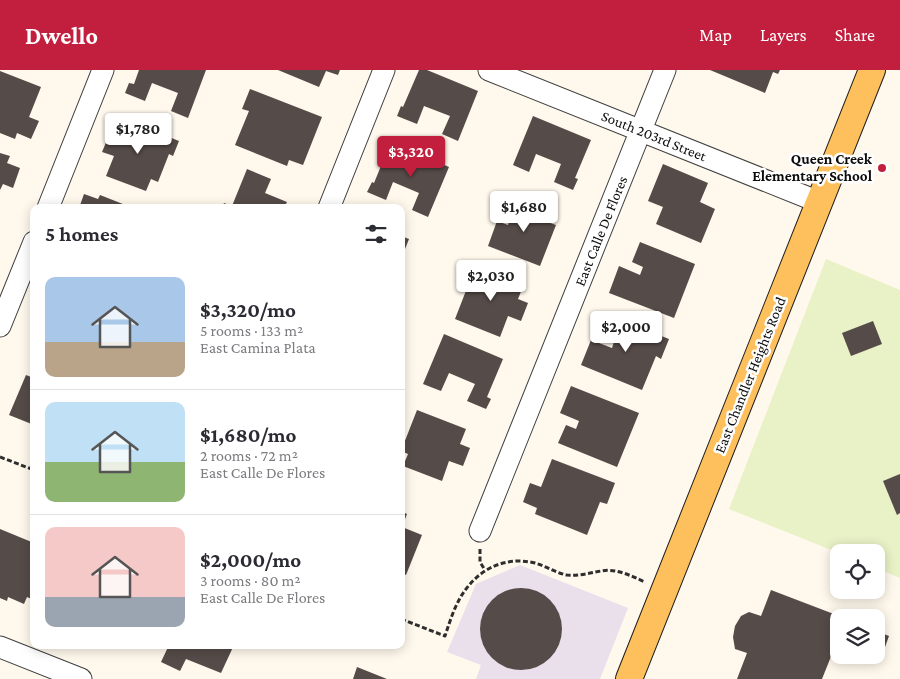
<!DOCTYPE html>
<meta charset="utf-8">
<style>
:root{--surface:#fff;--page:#f7f7f7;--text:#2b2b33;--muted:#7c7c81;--line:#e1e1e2;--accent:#c21f3e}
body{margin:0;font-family:"Crimson Pro",serif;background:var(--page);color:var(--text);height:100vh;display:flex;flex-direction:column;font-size:19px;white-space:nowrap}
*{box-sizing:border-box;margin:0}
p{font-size:16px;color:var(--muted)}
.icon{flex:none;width:28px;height:28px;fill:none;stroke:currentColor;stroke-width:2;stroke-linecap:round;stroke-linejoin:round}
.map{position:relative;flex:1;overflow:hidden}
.drawer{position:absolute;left:30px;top:134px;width:375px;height:445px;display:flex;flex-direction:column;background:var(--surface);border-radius:10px;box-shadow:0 2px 12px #0003}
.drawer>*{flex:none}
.tools{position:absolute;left:830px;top:474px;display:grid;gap:10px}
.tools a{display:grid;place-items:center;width:55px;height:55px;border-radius:10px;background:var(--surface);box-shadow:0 2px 12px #0003;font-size:25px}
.price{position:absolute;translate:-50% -42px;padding:0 11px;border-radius:5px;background:#fff;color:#222;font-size:16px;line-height:32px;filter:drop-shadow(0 1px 2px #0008)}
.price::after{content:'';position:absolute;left:50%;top:30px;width:15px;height:11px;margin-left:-8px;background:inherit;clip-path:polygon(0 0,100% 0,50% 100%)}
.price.current{background:var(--accent);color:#fff}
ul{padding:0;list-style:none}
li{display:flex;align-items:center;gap:15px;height:125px;padding:0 15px}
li+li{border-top:1px solid var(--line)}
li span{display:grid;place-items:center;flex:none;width:140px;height:100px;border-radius:10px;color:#555}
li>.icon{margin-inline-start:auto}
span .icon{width:60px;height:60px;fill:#fffc;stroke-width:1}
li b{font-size:21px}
h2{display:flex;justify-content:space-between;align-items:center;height:60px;padding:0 15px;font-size:21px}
header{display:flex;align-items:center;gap:30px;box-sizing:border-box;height:70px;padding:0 25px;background:var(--accent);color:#fff}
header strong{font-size:24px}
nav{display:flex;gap:28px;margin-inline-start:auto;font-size:18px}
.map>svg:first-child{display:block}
</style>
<header>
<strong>Dwello</strong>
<nav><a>Map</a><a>Layers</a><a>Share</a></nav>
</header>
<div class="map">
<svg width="900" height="609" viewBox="0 0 900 609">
<rect width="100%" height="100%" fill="#fff8ec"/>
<path fill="#e9e0ec" d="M520,495l108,43 -28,71h-124l5,-14 -34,-13 29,-68z"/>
<path fill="#e9f1c6" d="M826,189l74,31v288l-24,-10v-16l-37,1 -110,-44z"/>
<g fill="#554b48">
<path d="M139,0h67l-18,48 -17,-7 7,-18 -26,-10 -7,18 -20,-8 4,-10 5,1z"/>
<path d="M278,0h62l-2,5 -12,-4 -7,16z"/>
<path d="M419,0h8l51,21 -20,50 -16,-7 8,-18 -26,-10 -7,18 -20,-8 4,-10 2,1z"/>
<path d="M710,0h70l-2,4 -5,-2 -8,21z"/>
<path d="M0,1l41,16 -12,30 10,4 -8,18 -14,-6 -2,6 -15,-6z"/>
<path d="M250,19l72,28 -19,48 -14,-5 -2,6 -52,-21 14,-34 -7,-2z"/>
<path d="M533,46l58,24 -16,38 3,1 -5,11 -19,-8 7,-18 -25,-10 -7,18 -16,-7z"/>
<path d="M126,50l53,21 -6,15 -4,-2 -11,28 -7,-3 -5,12 -40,-15 8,-20 -12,-4 8,-19 10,3z"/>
<path d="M405,78l44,19 -21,50 -16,-7 7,-17 -26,-11 -7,18 -19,-8 5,-10 2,1 14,-34 14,6z"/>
<path d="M0,83l10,3 -3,7 13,5 -7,20 -10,-4 -3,6z"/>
<path d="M663,94l45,19 -8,19 15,7 -14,34 -45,-19 7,-17 -15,-6z"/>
<path d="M247,99l24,10 -6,14 22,9 -3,6h-62l2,-5 8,3z"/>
<path d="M84,124l14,5 2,-4 33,13h-54z"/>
<path d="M519,125l22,9 -5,14 20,7 -16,41 -52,-20 9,-25 11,4z"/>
<path d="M401,166l8,3 -8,20z"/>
<path d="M640,172l55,22 -21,54 -65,-25 10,-27 21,9 3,-8 -11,-5z"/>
<path d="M476,195l48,19 -6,15 10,4 -7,18 -13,-5 -8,21 -45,-18z"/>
<path d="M611,246l58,23 -8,20 -5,-3 -14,34 -61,-25 10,-25 21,8 3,-9 -11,-4z"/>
<path d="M873,251l9,23 -31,12 -9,-23z"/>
<path d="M444,264l59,25 -16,38 4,2 -5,10 -19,-8 8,-17 -26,-11 -8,18 -18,-7z"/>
<path d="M26,305l8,3v47l-25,-10z"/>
<path d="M571,316l68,27 -22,54 -59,-24 8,-18 10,4 3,-8 -19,-8z"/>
<path d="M417,340l49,19 -6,15 10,4 -7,18 -14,-5 -7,20 -39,-15 5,-12 -7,-3z"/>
<path d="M552,389l63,24 -8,21 -7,-2 -13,33 -52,-21 2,-6 -14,-6 7,-19 11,4z"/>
<path d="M900,404v39l-3,2 -14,-34z"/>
<path d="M401,441l6,3 -5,13 20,8 -16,40 -5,-2z"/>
<path d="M0,459l34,14v57l-7,-3 -3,7 -16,-7 -1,4 -7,-3z"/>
<circle cx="521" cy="559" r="41"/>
<path d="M771,520l68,26v29l-3,-1 -14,35h-85l10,-26 -12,-4 -2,-12 2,-11 6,-10 8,-4 12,4z"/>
<path d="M876,561l13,5 -9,25 -15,-6h11z"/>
<path d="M169,575h65l-13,28 -35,-14 -6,12 -19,-9z"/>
<path d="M357,597l30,12h-34z"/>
</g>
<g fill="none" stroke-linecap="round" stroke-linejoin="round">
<g stroke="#3f3f3f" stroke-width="23">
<g id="minor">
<path d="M489,0l330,132"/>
<path d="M48,138l55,-138"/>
<path d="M329,138l55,-138"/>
<path d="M0,256l34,-84"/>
<path d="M480,461l185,-461"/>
<path d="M0,577l81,32"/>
</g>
</g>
<g stroke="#1d1d1d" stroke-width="28">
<path id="major" d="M629,609l243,-609"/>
</g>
<g stroke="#2e2e2e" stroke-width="3" stroke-dasharray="5 2.5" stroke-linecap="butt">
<path d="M0,387l34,13"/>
<path d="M480,479v13l5,8"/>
<path d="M401,549l44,17c4,-12 8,-25 14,-36 15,-28 43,-45 76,-37 11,3 21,10 32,12 12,1 23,-2 34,-4 16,-3 30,5 44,11"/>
</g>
<use href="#minor" stroke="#fff" stroke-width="21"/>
<use href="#major" stroke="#fec05c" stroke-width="26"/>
</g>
<circle fill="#c21f3e" stroke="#fff" stroke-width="2" cx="882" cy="98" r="5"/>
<g text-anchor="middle" stroke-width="5" stroke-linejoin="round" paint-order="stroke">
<g font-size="15" fill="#0c0c0c" stroke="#fff">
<text transform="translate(654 66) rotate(22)" y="5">South 203rd Street</text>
<text transform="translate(601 161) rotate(-68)" y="5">East Calle De Flores</text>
<text transform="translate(750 305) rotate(-68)" y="5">East Chandler Heights Road</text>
</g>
<g font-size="15" font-weight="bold" fill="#0c0c0c" stroke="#fff" text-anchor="end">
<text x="872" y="94">Queen Creek<tspan x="872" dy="17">Elementary School</tspan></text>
</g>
</g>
</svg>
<div class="tools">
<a><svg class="icon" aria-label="locate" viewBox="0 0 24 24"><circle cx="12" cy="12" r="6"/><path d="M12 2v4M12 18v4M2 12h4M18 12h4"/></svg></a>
<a><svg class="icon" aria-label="layers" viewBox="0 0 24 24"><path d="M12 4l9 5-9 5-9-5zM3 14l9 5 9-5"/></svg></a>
</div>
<b class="price" style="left:138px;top:85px">$1,780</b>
<b class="price current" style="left:411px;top:108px">$3,320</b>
<b class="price" style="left:524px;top:163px">$1,680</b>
<b class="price" style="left:491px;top:232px">$2,030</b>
<b class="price" style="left:626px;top:283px">$2,000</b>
<section class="drawer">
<h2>5 homes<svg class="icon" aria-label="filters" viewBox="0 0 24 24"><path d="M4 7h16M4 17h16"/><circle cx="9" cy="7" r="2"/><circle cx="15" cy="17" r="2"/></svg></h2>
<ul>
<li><span style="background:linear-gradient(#a9c7e8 65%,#b9a48a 0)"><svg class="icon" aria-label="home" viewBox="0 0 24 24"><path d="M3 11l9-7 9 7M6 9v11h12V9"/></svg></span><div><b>$3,320/mo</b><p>5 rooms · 133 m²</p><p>East Camina Plata</p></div></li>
<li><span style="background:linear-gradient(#bfe0f5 60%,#8fb573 0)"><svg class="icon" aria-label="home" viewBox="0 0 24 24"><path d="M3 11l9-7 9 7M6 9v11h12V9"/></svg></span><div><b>$1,680/mo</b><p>2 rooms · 72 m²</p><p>East Calle De Flores</p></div></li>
<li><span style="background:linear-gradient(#f6c9c9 70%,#9aa5b1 0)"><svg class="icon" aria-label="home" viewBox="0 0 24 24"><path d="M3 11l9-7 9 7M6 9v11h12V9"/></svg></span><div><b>$2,000/mo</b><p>3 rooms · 80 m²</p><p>East Calle De Flores</p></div></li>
</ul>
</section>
</div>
